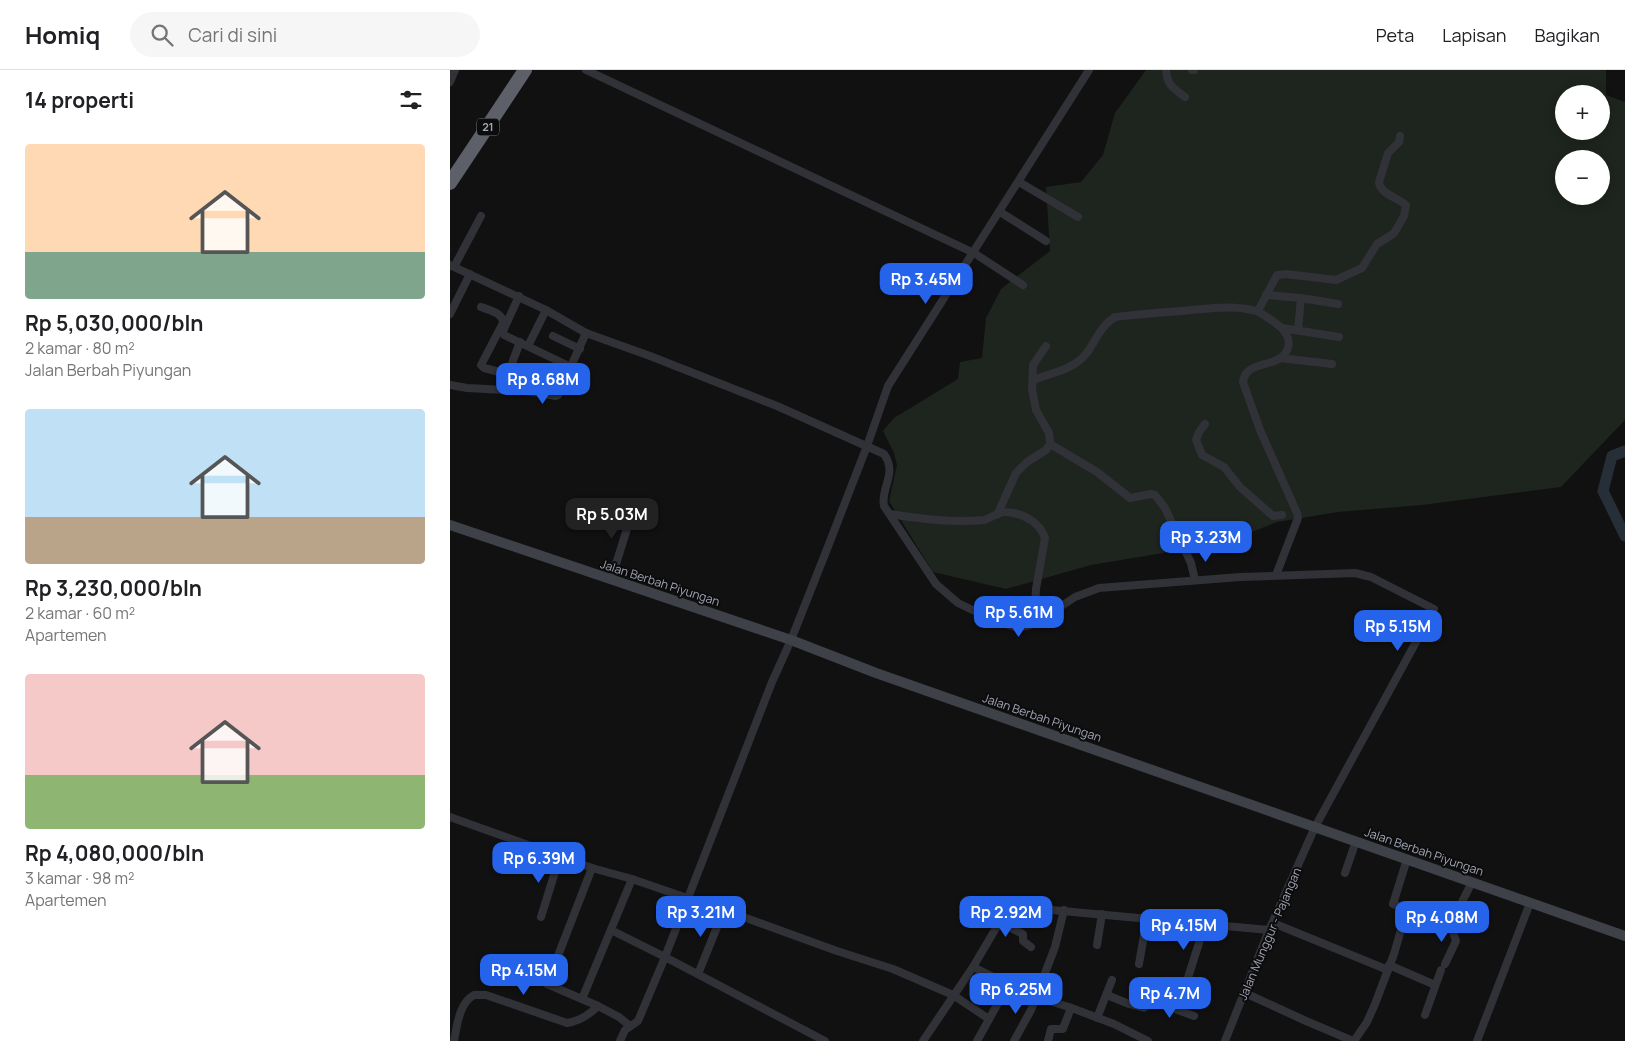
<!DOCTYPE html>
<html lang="id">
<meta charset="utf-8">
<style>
:root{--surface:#fff;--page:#f6f6f6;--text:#202124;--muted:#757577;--line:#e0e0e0;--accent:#2563eb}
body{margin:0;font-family:Manrope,sans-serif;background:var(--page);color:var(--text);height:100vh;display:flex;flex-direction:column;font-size:19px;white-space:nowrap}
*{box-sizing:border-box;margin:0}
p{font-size:16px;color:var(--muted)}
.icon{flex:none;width:28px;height:28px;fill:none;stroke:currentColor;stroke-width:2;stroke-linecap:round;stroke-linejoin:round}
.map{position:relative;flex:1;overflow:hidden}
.drawer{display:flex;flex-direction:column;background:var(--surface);width:450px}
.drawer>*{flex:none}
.buttons{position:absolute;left:1105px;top:15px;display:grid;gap:10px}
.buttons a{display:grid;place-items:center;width:55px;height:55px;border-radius:50%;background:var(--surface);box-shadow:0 2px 12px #0003;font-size:25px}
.price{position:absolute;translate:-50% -42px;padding:0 11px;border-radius:10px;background:var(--accent);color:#fff;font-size:16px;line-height:32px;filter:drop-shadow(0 1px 2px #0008)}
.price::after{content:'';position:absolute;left:50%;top:30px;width:15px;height:11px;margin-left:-8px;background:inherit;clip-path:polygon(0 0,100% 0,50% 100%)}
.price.selected{background:#222;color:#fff}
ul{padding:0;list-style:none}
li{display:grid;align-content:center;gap:10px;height:265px;padding:0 25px}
li span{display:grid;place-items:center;height:155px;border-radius:5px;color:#555}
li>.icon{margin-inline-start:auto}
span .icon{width:90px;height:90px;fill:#fffc;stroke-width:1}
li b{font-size:21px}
h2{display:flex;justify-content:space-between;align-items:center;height:60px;padding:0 25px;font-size:21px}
header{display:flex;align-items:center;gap:30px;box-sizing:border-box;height:70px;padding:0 25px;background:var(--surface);border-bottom:1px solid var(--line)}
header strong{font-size:24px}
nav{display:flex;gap:28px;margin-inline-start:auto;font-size:18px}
.search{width:350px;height:45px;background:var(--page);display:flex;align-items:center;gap:12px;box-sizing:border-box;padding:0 18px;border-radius:28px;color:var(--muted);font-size:19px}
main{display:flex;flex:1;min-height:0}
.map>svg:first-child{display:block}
</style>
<header>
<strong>Homiq</strong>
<div class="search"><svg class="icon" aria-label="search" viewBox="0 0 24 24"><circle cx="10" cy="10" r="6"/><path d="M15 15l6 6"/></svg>Cari di sini</div>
<nav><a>Peta</a><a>Lapisan</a><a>Bagikan</a></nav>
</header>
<main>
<section class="drawer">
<h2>14 properti<svg class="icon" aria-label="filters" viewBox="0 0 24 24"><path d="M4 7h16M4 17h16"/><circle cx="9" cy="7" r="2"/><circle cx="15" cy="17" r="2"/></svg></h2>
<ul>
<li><span style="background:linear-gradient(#ffd9b3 70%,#7fa58c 0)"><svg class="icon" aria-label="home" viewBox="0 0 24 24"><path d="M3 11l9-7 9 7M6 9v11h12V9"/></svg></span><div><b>Rp 5,030,000/bln</b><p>2 kamar · 80 m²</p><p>Jalan Berbah Piyungan</p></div></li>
<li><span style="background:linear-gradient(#bfe0f5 70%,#b9a48a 0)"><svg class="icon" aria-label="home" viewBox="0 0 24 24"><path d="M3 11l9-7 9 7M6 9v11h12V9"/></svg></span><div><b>Rp 3,230,000/bln</b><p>2 kamar · 60 m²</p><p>Apartemen</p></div></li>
<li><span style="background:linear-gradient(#f6c9c9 65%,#8fb573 0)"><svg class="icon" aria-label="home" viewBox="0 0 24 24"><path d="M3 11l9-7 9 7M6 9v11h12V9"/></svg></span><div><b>Rp 4,080,000/bln</b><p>3 kamar · 98 m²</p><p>Apartemen</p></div></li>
</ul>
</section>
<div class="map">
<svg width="1175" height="971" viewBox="0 0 1175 971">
<rect width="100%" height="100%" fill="#111112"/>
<path fill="#1d251e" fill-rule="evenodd" d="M696,0h460v25l19,7v318l-64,67 -139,18 -84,7 -61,10 -53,21 -133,22 -85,24 -73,-17 -44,-71 8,-36 -3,-12 -11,-22 11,-13 64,-39 2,-17 22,-4 4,-40 15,-29 49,-38 -4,-64 35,-5 22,-27 12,-42zM1114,24h37v37h-37zM1114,89h37v37h-37z"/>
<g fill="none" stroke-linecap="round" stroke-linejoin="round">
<path stroke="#262e37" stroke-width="11" d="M1175,381l-13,5 -9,35 22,45"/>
<g stroke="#313238" stroke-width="8">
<path d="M136,0l388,183 49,32"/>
<path d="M716,0c1,15 7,18 19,27"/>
<path d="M742,0h2"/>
<path d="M0,12l5,-12"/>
<path d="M569,112l59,35"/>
<path d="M550,142l46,29"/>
<path d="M0,195l96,45 40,23 64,23 127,50 107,48c14,20 -4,34 0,52l52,78 22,19 37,18 20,6 12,-1 9,-3 39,-26 24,-9 141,-11 115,-4 16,4 63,32 -119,218 -46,103 -44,111"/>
<path d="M4,197l27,-51"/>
<path d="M816,225l35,3 37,6"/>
<path d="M69,226l-16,35 1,4 67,32"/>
<path d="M31,237c8,3 22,6 22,16l-22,42 3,3 24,6"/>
<path d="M808,241l19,-36 9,-1 50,6 26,-12 15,-24 16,-10 3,-4 8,-14 2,-11c-9,-8 -26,-11 -27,-23l9,-29 11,-11 1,-6"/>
<path d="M0,244l20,-40"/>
<path d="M832,258l57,9"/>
<path d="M848,260l3,-32"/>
<path d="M103,266l27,13"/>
<path d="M78,276l18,-36"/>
<path d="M830,288l52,6"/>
<path d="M583,310c18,-7 40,-10 53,-26 10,-13 14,-28 29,-37 25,-3 51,-5 76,-7 21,-2 44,-5 65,1 4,1 18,11 22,14 7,5 13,14 10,23 -7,22 -42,10 -45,34l17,48 37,83 1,5 -22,57"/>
<path d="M0,315l17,3 59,3 30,5 2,-1 28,-62"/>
<path d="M56,320l2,-16 12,-32"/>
<path d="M755,354l-6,8 -3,8 6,15 22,12 16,20 33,29 9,-1"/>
<path d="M600,374l47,28 33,26 21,-4 4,1 10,13 26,55 4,17"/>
<path d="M548,443l18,-40 11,-11 19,-12 4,-6 -1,-11 -13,-23 -4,-21 1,-24 13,-19"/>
<path d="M440,444c31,5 62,9 94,6 5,-1 9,-5 14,-6 4,-2 11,-2 15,-1 14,2 28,12 32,25l-9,51 -1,17 1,17"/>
<path d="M161,510l20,-64"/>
<path d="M0,747l142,51 40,11 55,19 37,12 113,41 56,18 60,26 36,24"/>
<path d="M957,789l-14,45 59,23"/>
<path d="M142,798l-45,116 51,22 21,11 11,9"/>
<path d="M895,803l11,-32"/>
<path d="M91,847l19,-61"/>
<path d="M549,852l24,12v7l8,6"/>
<path d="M823,853l115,47"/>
<path d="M161,860l54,27 -27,64 -13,9 -5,11"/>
<path d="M647,875l5,-31"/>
<path d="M689,894l8,-46"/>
<path d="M995,894l11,-23 -4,-12 1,-9 19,-38"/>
<path d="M939,895l46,20"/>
<path d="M523,897l57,28 39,12 45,17 34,17"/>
<path d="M248,904l26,-64"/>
<path d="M735,917l20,-63"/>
<path d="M795,923l61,28 47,20"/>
<path d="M657,925l22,9 15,4 6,-7h3l41,15"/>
<path d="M132,929l50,-120"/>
<path d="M975,945l16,-45"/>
<path d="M647,948l15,-38"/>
<path d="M4,971c3,-15 5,-38 20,-46h12l81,28c13,-2 22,-8 31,-17"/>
<path d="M375,971l-160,-84 107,-275 19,-42 38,-96 38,-98 21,-60 201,-316"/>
<path d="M473,971l50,-74 36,-61 260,24"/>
<path d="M527,971l31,-56"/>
<path d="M564,971l17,-31 24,-63 9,-37"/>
<path d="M598,971l3,-12h12l1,-3 7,-18"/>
<path d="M904,971l13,-19 8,-18 19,-50 13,-45"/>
<path d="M1027,971l53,-138"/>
</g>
<path stroke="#3f4148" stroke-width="10" d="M0,455l341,115 85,33 749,263"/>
<path stroke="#5d5f69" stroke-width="14" d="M0,113l75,-113"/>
</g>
<g text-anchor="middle" stroke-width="4" stroke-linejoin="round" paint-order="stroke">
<rect fill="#0c0c0d" stroke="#747782" stroke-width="1" x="27" y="48.5" width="22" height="17" rx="4"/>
<g font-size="11" font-weight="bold" fill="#a1a5b4">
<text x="38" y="61">21</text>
</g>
<g font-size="12" fill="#a1a5b4" stroke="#0c0c0d">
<text transform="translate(210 513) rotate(18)" y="4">Jalan Berbah Piyungan</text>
<text transform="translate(592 648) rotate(19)" y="4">Jalan Berbah Piyungan</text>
<text transform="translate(974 782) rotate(19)" y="4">Jalan Berbah Piyungan</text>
<text transform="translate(820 864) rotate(-67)" y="4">Jalan Munggur - Pajangan</text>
</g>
</g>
</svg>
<div class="buttons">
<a>+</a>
<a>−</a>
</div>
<b class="price" style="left:476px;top:235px">Rp 3.45M</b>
<b class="price" style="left:93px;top:335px">Rp 8.68M</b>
<b class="price selected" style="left:162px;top:470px">Rp 5.03M</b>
<b class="price" style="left:756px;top:493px">Rp 3.23M</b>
<b class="price" style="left:569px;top:568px">Rp 5.61M</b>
<b class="price" style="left:948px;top:582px">Rp 5.15M</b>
<b class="price" style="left:89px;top:814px">Rp 6.39M</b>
<b class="price" style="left:251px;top:868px">Rp 3.21M</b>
<b class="price" style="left:556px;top:868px">Rp 2.92M</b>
<b class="price" style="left:992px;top:873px">Rp 4.08M</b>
<b class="price" style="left:734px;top:881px">Rp 4.15M</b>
<b class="price" style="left:74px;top:926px">Rp 4.15M</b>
<b class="price" style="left:566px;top:945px">Rp 6.25M</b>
<b class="price" style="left:720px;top:949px">Rp 4.7M</b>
</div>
</main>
